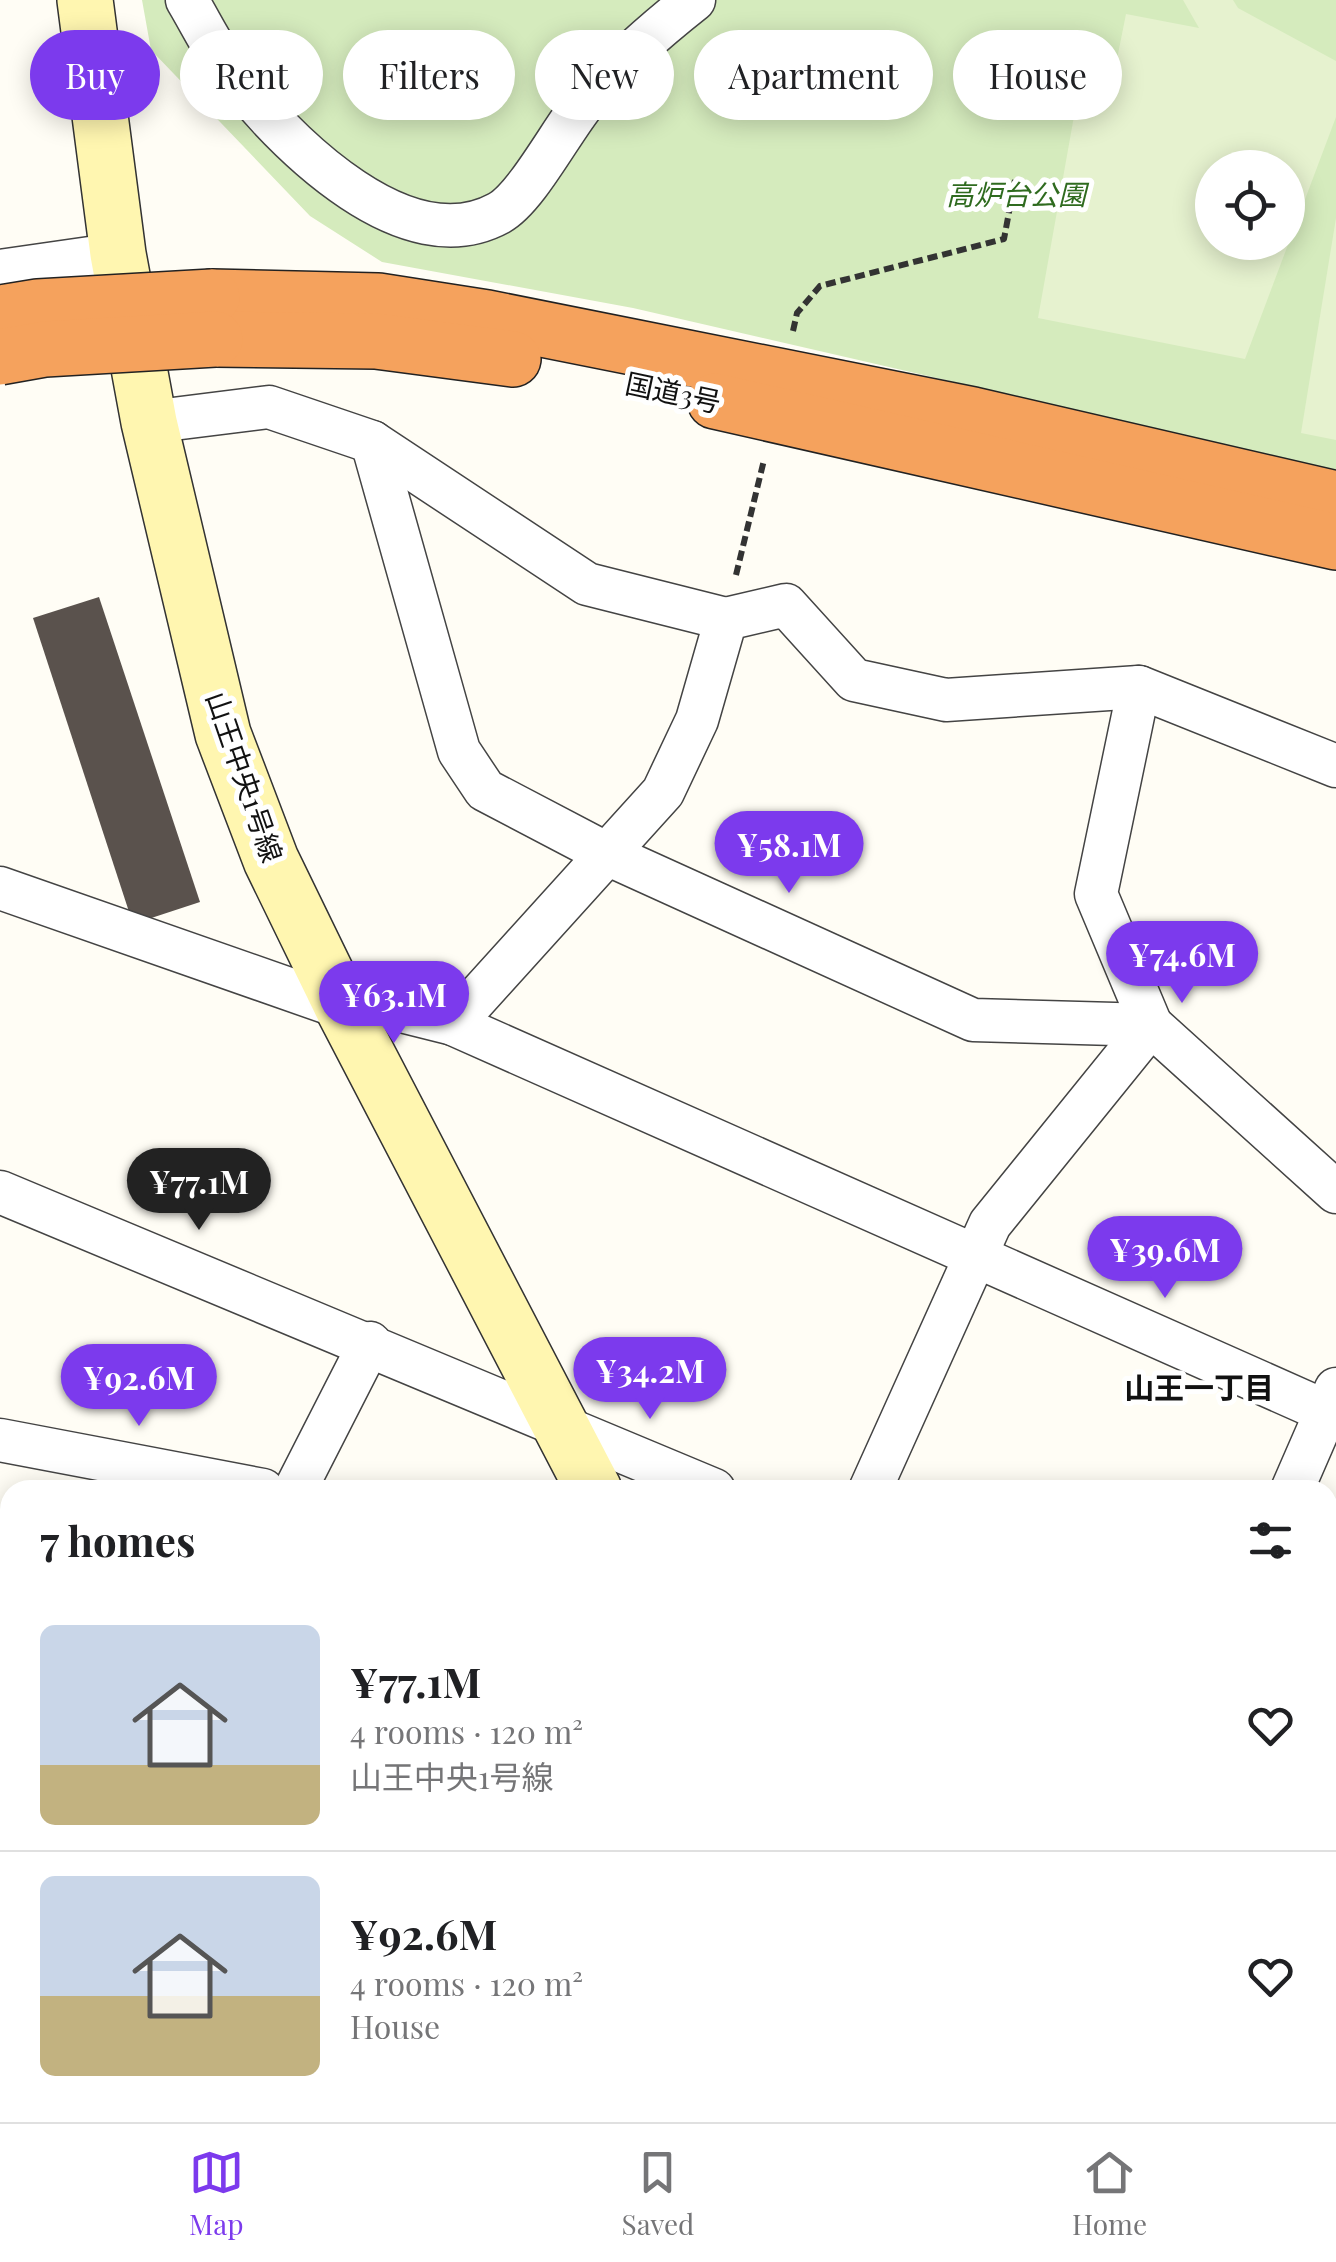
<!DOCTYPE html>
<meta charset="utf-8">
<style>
:root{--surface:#fff;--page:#f6f6f6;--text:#202124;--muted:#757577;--line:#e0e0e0;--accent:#7c3aed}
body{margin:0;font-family:"Playfair Display","Noto Sans JP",serif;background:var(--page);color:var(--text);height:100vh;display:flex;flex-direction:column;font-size:38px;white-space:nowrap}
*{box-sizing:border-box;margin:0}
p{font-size:32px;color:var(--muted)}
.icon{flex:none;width:55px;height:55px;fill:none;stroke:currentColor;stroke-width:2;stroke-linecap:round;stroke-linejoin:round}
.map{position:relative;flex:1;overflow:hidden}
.sheet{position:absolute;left:0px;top:1480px;width:1338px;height:642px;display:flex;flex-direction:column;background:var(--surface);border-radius:30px 30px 0 0;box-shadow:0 5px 25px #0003}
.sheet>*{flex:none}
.top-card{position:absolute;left:30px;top:30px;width:1278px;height:90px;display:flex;gap:20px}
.fabs{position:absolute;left:1195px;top:150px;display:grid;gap:20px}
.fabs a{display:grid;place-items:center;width:110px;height:110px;border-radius:50%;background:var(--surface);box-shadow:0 5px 25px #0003;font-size:50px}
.price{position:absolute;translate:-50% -85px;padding:0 22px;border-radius:35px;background:var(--accent);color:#fff;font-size:32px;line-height:65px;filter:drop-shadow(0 2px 5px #0008)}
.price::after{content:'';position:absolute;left:50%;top:60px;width:30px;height:22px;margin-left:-15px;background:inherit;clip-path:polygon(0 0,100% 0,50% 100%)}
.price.on{background:#222;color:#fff}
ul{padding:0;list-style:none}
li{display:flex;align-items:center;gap:30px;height:250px;padding:0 40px}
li+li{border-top:2px solid var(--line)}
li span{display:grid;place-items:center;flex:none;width:280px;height:200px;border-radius:15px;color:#555}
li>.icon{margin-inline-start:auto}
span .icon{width:120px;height:120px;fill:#fffc;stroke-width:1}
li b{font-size:42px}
h2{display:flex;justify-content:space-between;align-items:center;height:120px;padding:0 40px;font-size:42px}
.chip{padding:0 35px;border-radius:45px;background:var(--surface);box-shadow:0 5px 25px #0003;font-size:35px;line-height:90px}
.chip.on{background:var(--accent);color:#fff}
.menu{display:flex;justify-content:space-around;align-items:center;height:140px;border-top:2px solid var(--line);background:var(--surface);font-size:28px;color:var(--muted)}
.menu a{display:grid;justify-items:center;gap:5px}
.menu .on{color:var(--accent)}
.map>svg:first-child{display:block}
</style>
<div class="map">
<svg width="1336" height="2122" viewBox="0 0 1336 2122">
<rect width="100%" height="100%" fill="#fffdf5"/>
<path fill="#d5ebbd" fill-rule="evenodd" d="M142,0h1194v470l-703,-162 -251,-46 -72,-46 -159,-166zM1212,168h76v74h-76z"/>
<g fill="#e6f2cf" fill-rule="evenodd">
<path d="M1183,0h50l5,8 98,53v56l-91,242 -207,-41 43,-241 31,7 14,-70 73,14zM1212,168h76v74h-76z"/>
<path d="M1336,218v222l-35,-7z"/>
</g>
<g fill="#5a524d">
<path d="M99,597l101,305 -67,22 -100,-306z"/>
<path d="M1336,1855v94l-8,12v-93z"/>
<path d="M1005,2112h85l-20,10h-60z"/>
<path d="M1179,2112h55l-5,10h-33z"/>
</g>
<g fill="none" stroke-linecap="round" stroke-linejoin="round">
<g stroke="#444" stroke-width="45">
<g id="street">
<path d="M187,0c15,25 29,55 48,78 54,67 171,186 264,135 29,-16 65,-88 89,-115 31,-36 68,-68 106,-98"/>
<path d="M0,271l118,-17"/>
<path d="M149,422l120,-15 103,35 215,142 139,35"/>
<path d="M372,442l87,309 26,39 122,64 366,166 178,5 185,167"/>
<path d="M0,888l343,120h46l64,16 883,392"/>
<path d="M453,1024l210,-232 34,-72 29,-101 60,-14 68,75 92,20 193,-13 197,79"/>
<path d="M0,1192l714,298"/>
<path d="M0,1440l263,50"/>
<path d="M295,1490l75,-147"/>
<path d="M870,1490l120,-266 161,-199 -55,-131 43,-207"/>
<path d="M1292,1490l44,-101"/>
<path d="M0,1604l10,3"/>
<path d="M1328,1756l8,4"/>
<path d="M0,1895l10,-2"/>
<path d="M0,1934l10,10"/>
<path d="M0,2071l10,2"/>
<path d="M227,2112l55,10"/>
<path d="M193,2122l3,-10"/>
<path d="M467,2122l2,-10"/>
</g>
</g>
<g stroke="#333" stroke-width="58">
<g id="secondary">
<path d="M85,0l33,254 31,168 74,312 48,126 72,148 251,482"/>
<path d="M920,2112l5,10"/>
</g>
</g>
<g stroke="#222" stroke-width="58">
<path id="primary" d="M1328,2101l8,-13"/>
</g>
<g stroke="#222" stroke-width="58">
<g id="highway">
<path d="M212,297l166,4 109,17 486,97 363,84"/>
<path d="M215,339l161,2 137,18"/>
<path d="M715,401l621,141"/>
</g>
</g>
<g stroke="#333" stroke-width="6" stroke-dasharray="10 5" stroke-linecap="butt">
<path d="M793,331l4,-18 23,-27 184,-47 11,-59"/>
<path d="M736,575l28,-115"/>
</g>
<use href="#street" stroke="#fff" stroke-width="42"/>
<use href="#secondary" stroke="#fff6b0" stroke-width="55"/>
<use href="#primary" stroke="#f9d66b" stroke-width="55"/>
<use href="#highway" stroke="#f5a25d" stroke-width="55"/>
<g stroke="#222" stroke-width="58" stroke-linecap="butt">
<g id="highway-bridge">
<path d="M0,313l38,-6 174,-10"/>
<path d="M0,357l45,-8 170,-10"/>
</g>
</g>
<use href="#highway-bridge" stroke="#f5a25d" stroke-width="55"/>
</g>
<g text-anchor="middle" stroke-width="10" stroke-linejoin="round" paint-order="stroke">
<g font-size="28" font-style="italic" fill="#2f6b1f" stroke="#fff">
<text x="1016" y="205">高炉台公園</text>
</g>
<g font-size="28" fill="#111" stroke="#fff">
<text transform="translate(673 393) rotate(12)" y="10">国道3号</text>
<text transform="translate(244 777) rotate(71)" y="10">山王中央1号線</text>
</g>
<g font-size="30" font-weight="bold" fill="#111" stroke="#fff">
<text x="1199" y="1399">山王一丁目</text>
</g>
</g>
</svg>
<div class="fabs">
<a><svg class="icon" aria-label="locate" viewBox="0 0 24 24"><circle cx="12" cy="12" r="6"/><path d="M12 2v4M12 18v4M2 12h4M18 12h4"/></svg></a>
</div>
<b class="price" style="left:789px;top:896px">¥58.1M</b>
<b class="price" style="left:1182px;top:1006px">¥74.6M</b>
<b class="price" style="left:394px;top:1046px">¥63.1M</b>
<b class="price on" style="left:199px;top:1233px">¥77.1M</b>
<b class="price" style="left:1165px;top:1301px">¥39.6M</b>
<b class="price" style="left:650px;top:1422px">¥34.2M</b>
<b class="price" style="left:139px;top:1429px">¥92.6M</b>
<div class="top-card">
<a class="chip on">Buy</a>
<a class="chip">Rent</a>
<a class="chip">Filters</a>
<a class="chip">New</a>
<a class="chip">Apartment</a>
<a class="chip">House</a>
</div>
<section class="sheet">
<h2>7 homes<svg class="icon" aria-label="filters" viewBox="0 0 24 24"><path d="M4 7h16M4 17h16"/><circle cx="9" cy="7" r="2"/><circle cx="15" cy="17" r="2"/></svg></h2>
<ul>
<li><span style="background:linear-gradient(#c9d6e8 70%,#c2b280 0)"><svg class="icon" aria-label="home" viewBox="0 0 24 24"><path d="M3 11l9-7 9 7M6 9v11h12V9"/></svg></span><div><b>¥77.1M</b><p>4 rooms · 120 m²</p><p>山王中央1号線</p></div><svg class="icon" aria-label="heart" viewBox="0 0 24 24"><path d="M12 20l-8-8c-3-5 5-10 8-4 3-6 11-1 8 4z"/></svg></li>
<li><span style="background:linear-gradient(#c9d6e8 60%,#c2b280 0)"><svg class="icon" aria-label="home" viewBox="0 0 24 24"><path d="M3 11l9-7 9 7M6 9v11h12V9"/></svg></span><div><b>¥92.6M</b><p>4 rooms · 120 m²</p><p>House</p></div><svg class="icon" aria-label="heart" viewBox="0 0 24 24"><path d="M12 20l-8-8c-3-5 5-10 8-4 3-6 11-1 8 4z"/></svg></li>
</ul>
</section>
</div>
<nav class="menu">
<a class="on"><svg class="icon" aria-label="map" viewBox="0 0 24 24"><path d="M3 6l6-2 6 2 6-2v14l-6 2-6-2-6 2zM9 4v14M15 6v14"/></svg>Map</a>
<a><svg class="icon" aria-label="saved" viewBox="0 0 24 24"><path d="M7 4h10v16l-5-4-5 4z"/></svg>Saved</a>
<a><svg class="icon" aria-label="home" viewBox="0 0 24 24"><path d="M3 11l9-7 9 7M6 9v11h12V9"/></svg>Home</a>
</nav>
